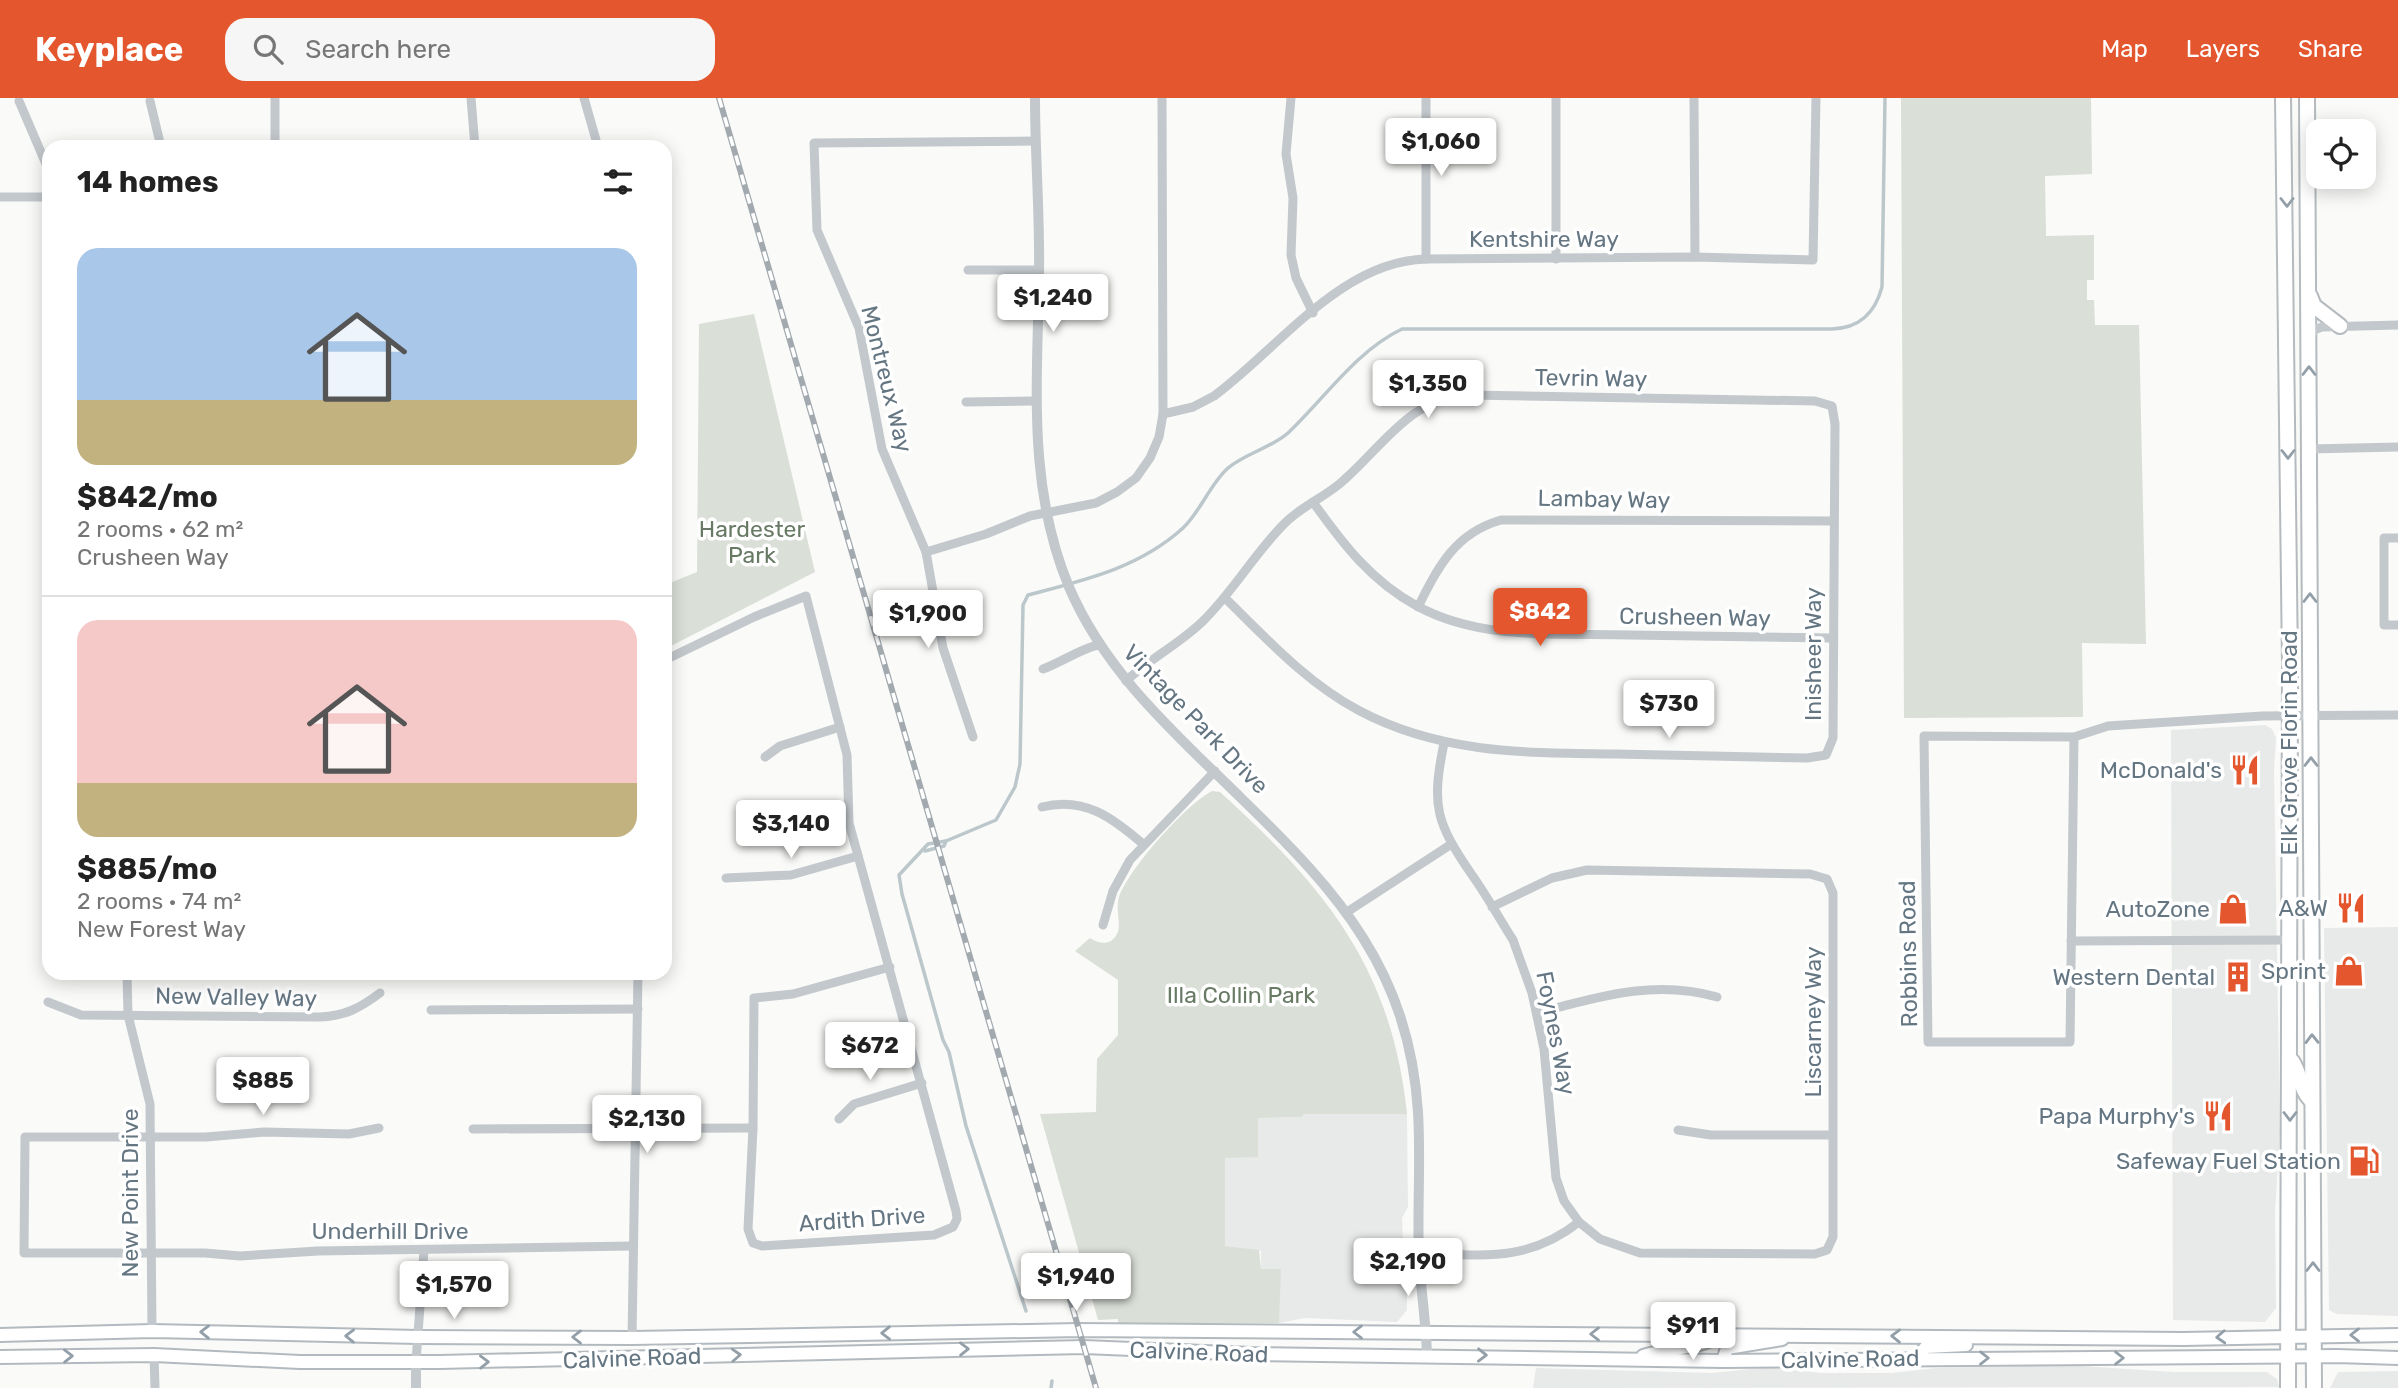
<!DOCTYPE html>
<meta charset="utf-8">
<style>
:root{--surface:#fff;--page:#f6f6f6;--text:#222;--muted:#767676;--line:#e0e0e0;--accent:#e4572e}
body{margin:0;font-family:Rubik,sans-serif;background:var(--page);color:var(--text);height:100vh;display:flex;flex-direction:column;font-size:26px;white-space:nowrap}
*{box-sizing:border-box;margin:0}
p{font-size:23px;color:var(--muted)}
.icon{flex:none;width:38px;height:38px;fill:none;stroke:currentColor;stroke-width:2;stroke-linecap:round;stroke-linejoin:round}
.map{position:relative;flex:1;overflow:hidden}
.side{position:absolute;left:42px;top:42px;width:630px;height:840px;display:flex;flex-direction:column;background:var(--surface);border-radius:21px;box-shadow:0 4px 18px #0003}
.side>*{flex:none}
.buttons{position:absolute;left:2306px;top:21px;display:grid;gap:14px}
.buttons a{display:grid;place-items:center;width:70px;height:70px;border-radius:14px;background:var(--surface);box-shadow:0 4px 18px #0003;font-size:35px}
.price{position:absolute;translate:-50% -60px;padding:0 16px;border-radius:7px;background:#fff;color:#222;font-size:23px;line-height:46px;filter:drop-shadow(0 2px 4px #0008)}
.price::after{content:'';position:absolute;left:50%;top:42px;width:21px;height:16px;margin-left:-10px;background:inherit;clip-path:polygon(0 0,100% 0,50% 100%)}
.price.on{background:var(--accent);color:#fff}
ul{padding:0;list-style:none}
li{display:grid;align-content:center;gap:14px;height:371px;padding:0 35px}
li+li{border-top:2px solid var(--line)}
li span{display:grid;place-items:center;height:217px;border-radius:21px;color:#555}
li>.icon{margin-inline-start:auto}
span .icon{width:126px;height:126px;fill:#fffc;stroke-width:1}
li b{font-size:30px}
h2{display:flex;justify-content:space-between;align-items:center;height:84px;padding:0 35px;font-size:30px}
header{display:flex;align-items:center;gap:42px;box-sizing:border-box;height:98px;padding:0 35px;background:var(--accent);color:#fff}
header strong{font-size:33px}
nav{display:flex;gap:38px;margin-inline-start:auto;font-size:24px}
.search{width:490px;height:63px;background:var(--page);display:flex;align-items:center;gap:18px;box-sizing:border-box;padding:0 24px;border-radius:21px;color:var(--muted);font-size:26px}
.map>svg:first-child{display:block}
</style>
<header>
<strong>Keyplace</strong>
<div class="search"><svg class="icon" aria-label="search" viewBox="0 0 24 24"><circle cx="10" cy="10" r="6"/><path d="M15 15l6 6"/></svg>Search here</div>
<nav><a>Map</a><a>Layers</a><a>Share</a></nav>
</header>
<div class="map">
<svg width="2398" height="1290" viewBox="0 0 2398 1290">
<rect width="100%" height="100%" fill="#fafaf8"/>
<g fill="#e8e9e9">
<path d="M2265,627l7,4 4,9 -2,33 6,365 -5,75 1,97 -11,14 -92,-2 -2,-590z"/>
<path d="M2398,829v389l-61,-2 -8,-4 -5,-382z"/>
<path d="M1302,1016h105l1,93 -6,11 1,26 4,9v57l-10,12 -92,-4 -26,5 1,-54h-19v-18l-36,-5 -1,-89h33v-39l45,-1z"/>
<path d="M2066,1267l108,7h93l10,7 2,8 -746,1 3,-20 175,5 60,-6 50,6h71l44,-5z"/>
<path d="M2398,1273v17h-68l8,-16z"/>
</g>
<g fill="#dadfd7">
<path d="M1901,0h190l1,76 -47,2 1,60 48,-1v45h-7v20h7l1,25h44l7,319 -64,-1 1,74 -179,1z"/>
<path d="M754,216l61,258 -150,77v-64l32,-13 2,-248z"/>
<path d="M1212,693l8,1c105,95 172,176 187,322h-104l-1,3 -44,1v39l-33,1v88l34,4 2,19h20l-2,54h-161v-4l-20,1 -58,-206 56,-2 1,-53 21,-24v-55l-43,-29 15,-13c9,6 21,8 27,-4 5,-8 -2,-24 2,-37 10,-28 66,-92 93,-106z"/>
</g>
<g fill="none" stroke-linecap="round" stroke-linejoin="round">
<g stroke="#bbc7cb" stroke-width="3.5">
<path d="M925,753l19,-5 2,-5"/>
<path d="M1026,1213l-60,-185 -17,-74 -6,-12 -41,-146 -3,-19 29,-31 18,-3 50,-21 19,-33 5,-23 3,-159 5,-10c57,-15 111,-27 155,-67 18,-17 27,-44 45,-60 18,-15 43,-20 60,-35 37,-35 68,-82 114,-104h430c28,-1 43,-16 50,-42l3,-189"/>
<path d="M1051,1290l1,-7"/>
</g>
<g stroke="#b3babf" stroke-width="16">
<g id="secondary">
<path d="M0,1237l152,-4 266,6 214,1 447,-8 1104,9 215,-4"/>
<path d="M1643,1258c16,-6 71,-10 76,-22"/>
<path d="M0,1259l154,-2 146,7h140l644,-15 168,7 471,7 614,-5 61,2"/>
<path d="M1916,1261l10,-12 40,-2"/>
<path d="M1723,1263l4,-13 55,-9"/>
</g>
</g>
<g stroke="#b5babe" stroke-width="18">
<g id="primary">
<path d="M2283,0l7,566 -2,724"/>
<path d="M2307,0l7,1290"/>
<path d="M2310,198l4,10 26,20"/>
<path d="M2292,963c9,13 8,30 20,40"/>
</g>
</g>
<g stroke="#c3c8cc" stroke-width="9">
<path d="M471,0l4,49"/>
<path d="M584,0l14,49"/>
<path d="M1291,0l-5,56 7,44 -2,57 5,23 17,35"/>
<path d="M1556,0v161"/>
<path d="M1694,0l1,159"/>
<path d="M19,3l30,70"/>
<path d="M150,3l11,46"/>
<path d="M275,49v-49"/>
<path d="M0,99h49"/>
<path d="M1426,161v-161"/>
<path d="M968,172h71"/>
<path d="M2310,240l4,-8 8,-3 76,-2"/>
<path d="M966,304l69,-1"/>
<path d="M1163,316l30,-7 21,-11c64,-47 127,-135 212,-137l269,-2 118,3 3,-162"/>
<path d="M2309,351l89,-2"/>
<path d="M1313,404c30,42 58,79 104,104 64,35 142,27 213,29 67,1 134,2 202,3"/>
<path d="M2398,440h-14v87h14"/>
<path d="M926,454l60,-18 44,-18 66,-13 21,-11 19,-14 14,-20 9,-21 4,-23 -1,-316"/>
<path d="M1418,509c20,-40 37,-74 83,-87l332,1"/>
<path d="M665,562l89,-43 52,-21 41,159 2,68 107,388 1,8 -4,8 -19,8 -172,11 -9,-3 -5,-14 5,-101 1,-130 39,-4 97,-27"/>
<path d="M1043,571c19,-7 37,-20 55,-24"/>
<path d="M1126,583c23,-22 52,-36 76,-59 31,-30 52,-68 82,-98 17,-18 42,-27 60,-44 40,-35 66,-82 124,-85l347,6 17,5 3,18 -2,314 -7,17 -19,3c-64,-1 -127,-3 -191,-4 -90,-1 -176,0 -258,-44 -52,-28 -91,-71 -133,-112"/>
<path d="M973,639l-30,-89 -17,-96 -44,-103 -23,-121 -42,-98 -3,-87 221,-2"/>
<path d="M2074,639l-4,305h-142l-4,-306 150,1 34,-11 154,-10 136,-1"/>
<path d="M1444,645c-13,64 -8,79 28,132 15,21 27,43 41,65l19,53 12,56 12,129 8,23 15,21 21,17 40,14 175,1 12,-4 6,-13v-344l-6,-14 -17,-5 -223,-4 -35,8 -60,29"/>
<path d="M765,659l15,-11 60,-19"/>
<path d="M1042,709c42,-11 71,11 101,37"/>
<path d="M48,769h1"/>
<path d="M726,780l65,-3 67,-19"/>
<path d="M1347,814l103,-67"/>
<path d="M1103,827l10,-34 17,-31 85,-89"/>
<path d="M2071,843l217,-1"/>
<path d="M127,875l1,42 22,89 2,227"/>
<path d="M48,904l33,13 239,2c25,-1 40,-9 60,-24"/>
<path d="M431,912l207,-1"/>
<path d="M1537,915c61,-16 117,-34 180,-16"/>
<path d="M839,1021l15,-15 68,-21"/>
<path d="M379,1030l-30,6 -85,-2 -58,5h-181l-1,116h181l35,3 78,-5 313,-5"/>
<path d="M473,1031l280,-1"/>
<path d="M1678,1032l33,5h120"/>
<path d="M1419,1155c63,2 108,10 160,-31"/>
<path d="M632,1240l6,-365"/>
<path d="M154,1257l1,33"/>
<path d="M416,1264l8,-112"/>
</g>
<g stroke="#c3c8cc" stroke-width="10">
<path d="M1035,0c0,58 5,116 4,174 -1,108 -13,212 30,315 37,87 108,148 174,213 96,93 166,171 175,312 3,49 -1,98 1,146 2,33 7,64 8,97"/>
<path d="M416,1264v26"/>
</g>
<use href="#secondary" stroke="#fff" stroke-width="12"/>
<use href="#primary" stroke="#fff" stroke-width="14"/>
<g stroke="#a2aab0" stroke-width="6">
<path id="rail" d="M719,0l377,1290"/>
</g>
<use href="#rail" stroke="#fff" stroke-width="3.5" stroke-dasharray="10" stroke-linecap="butt"/>
</g>
<defs><path id="oneway-chevron" d="M-2-3.5L2.5 0L-2 3.5" fill="none" stroke-width="1.6" stroke-linecap="round" stroke-linejoin="round" transform="scale(1.75)"/></defs>
<g stroke="#939fa8">
<use href="#oneway-chevron" transform="translate(2287 104) rotate(90)"/>
<use href="#oneway-chevron" transform="translate(2309 273) rotate(-90)"/>
<use href="#oneway-chevron" transform="translate(2288 356) rotate(90)"/>
<use href="#oneway-chevron" transform="translate(2310 500) rotate(-90)"/>
<use href="#oneway-chevron" transform="translate(2311 664) rotate(-90)"/>
<use href="#oneway-chevron" transform="translate(2312 941) rotate(-91)"/>
<use href="#oneway-chevron" transform="translate(2290 1018) rotate(90)"/>
<use href="#oneway-chevron" transform="translate(2313 1169) rotate(-90)"/>
<use href="#oneway-chevron" transform="translate(205 1234) rotate(-179)"/>
<use href="#oneway-chevron" transform="translate(1358 1234) rotate(-180)"/>
<use href="#oneway-chevron" transform="translate(886 1235) rotate(179)"/>
<use href="#oneway-chevron" transform="translate(1595 1236) rotate(-180)"/>
<use href="#oneway-chevron" transform="translate(2355 1237) rotate(180)"/>
<use href="#oneway-chevron" transform="translate(350 1238) rotate(-179)"/>
<use href="#oneway-chevron" transform="translate(1896 1238) rotate(-179)"/>
<use href="#oneway-chevron" transform="translate(577 1239) rotate(180)"/>
<use href="#oneway-chevron" transform="translate(2221 1239) rotate(177)"/>
<use href="#oneway-chevron" transform="translate(964 1251) rotate(-1)"/>
<use href="#oneway-chevron" transform="translate(736 1257) rotate(-3)"/>
<use href="#oneway-chevron" transform="translate(1482 1257) rotate(1)"/>
<use href="#oneway-chevron" transform="translate(68 1258) rotate(-1)"/>
<use href="#oneway-chevron" transform="translate(1984 1260)"/>
<use href="#oneway-chevron" transform="translate(2119 1260)"/>
<use href="#oneway-chevron" transform="translate(484 1264) rotate(-1)"/>
</g>
<defs>
<g id="restaurant-bare" transform="scale(2.415)"><path d="M-5-6h1v4h1v-4h1v4h1v-4h1v5L-1.5 .5V6h-2V.5L-5-1ZM5-6V6H3V1.5H1.5Q1.5-4 5-6Z" fill="#e4572e" stroke="#fff" stroke-width="2.5" paint-order="stroke"/></g>
<g id="shop-bare" transform="scale(2.415)"><path d="M-5-2.5h2.3a2.7 3.5 0 0 1 5.4 0H5L5.5 6h-11ZM-1.5-2.5h3a1.5 2.3 0 0 0-3 0Z" fill="#e4572e" stroke="#fff" stroke-width="2.5" paint-order="stroke"/></g>
<g id="building-bare" transform="scale(2.415)"><path d="M-4-6H4V6H1V3H-1V6H-4ZM-2.5-4.3h1.7v1.8h-1.7ZM.8-4.3h1.7v1.8H.8ZM-2.5-1h1.7V.8h-1.7ZM.8-1h1.7V.8H.8Z" fill="#e4572e" stroke="#fff" stroke-width="2.5" paint-order="stroke"/></g>
<g id="fuel-bare" transform="scale(2.415)"><path d="M-5.5-6h7V0h2V4h1.3V-2.5L3-4.5l.8-.8L6-3V5H2.5V1h-1V6h-7ZM-4.2-4.7v3.2H.2V-4.7Z" fill="#e4572e" stroke="#fff" stroke-width="2.5" paint-order="stroke"/></g>
</defs>
<g fill-rule="evenodd">
<use href="#restaurant-bare" x="2245" y="672"/>
<use href="#restaurant-bare" x="2351" y="810"/>
<use href="#shop-bare" x="2233" y="811"/>
<use href="#shop-bare" x="2349" y="873"/>
<use href="#building-bare" x="2238" y="879"/>
<use href="#restaurant-bare" x="2218" y="1018"/>
<use href="#fuel-bare" x="2364" y="1063"/>
</g>
<g text-anchor="middle" stroke-width="7" stroke-linejoin="round" paint-order="stroke">
<g font-size="23" fill="#657683" stroke="#fff">
<text x="1544" y="149">Kentshire Way</text>
<text transform="translate(1591 280) rotate(1)" y="8">Tevrin Way</text>
<text transform="translate(887 281) rotate(76)" y="8">Montreux Way</text>
<text transform="translate(1604 401) rotate(1)" y="8">Lambay Way</text>
<text transform="translate(1695 519) rotate(1)" y="8">Crusheen Way</text>
<text transform="translate(1813 556) rotate(-90)" y="8">Inisheer Way</text>
<text transform="translate(1196 621) rotate(46)" y="8">Vintage Park Drive</text>
<text transform="translate(2289 645) rotate(-90)" y="8">Elk Grove Florin Road</text>
<text transform="translate(1908 856) rotate(-91)" y="8">Robbins Road</text>
<text transform="translate(236 899) rotate(1)" y="8">New Valley Way</text>
<text transform="translate(1813 924) rotate(-90)" y="8">Liscarney Way</text>
<text transform="translate(1556 935) rotate(79)" y="8">Foynes Way</text>
<text transform="translate(130 1095) rotate(-90)" y="8">New Point Drive</text>
<text transform="translate(862 1121) rotate(-4)" y="8">Ardith Drive</text>
<text x="390" y="1141">Underhill Drive</text>
<text transform="translate(1199 1254) rotate(2)" y="8">Calvine Road</text>
<text transform="translate(632 1260) rotate(-2)" y="8">Calvine Road</text>
<text transform="translate(1850 1261) rotate(-1)" y="8">Calvine Road</text>
</g>
<g font-size="23" fill="#687a64" stroke="#fff">
<text x="752" y="439">Hardester<tspan x="752" dy="26">Park</tspan></text>
<text x="1241" y="905">Illa Collin Park</text>
</g>
<g font-size="23" fill="#657683" stroke="#fff" text-anchor="end">
<text x="2222" y="680">McDonald's</text>
<text x="2328" y="818">A&amp;W</text>
<text x="2210" y="819">AutoZone</text>
<text x="2326" y="881">Sprint</text>
<text x="2215" y="887">Western Dental</text>
<text x="2195" y="1026">Papa Murphy's</text>
<text x="2341" y="1071">Safeway Fuel Station</text>
</g>
</g>
</svg>
<div class="buttons">
<a><svg class="icon" aria-label="locate" viewBox="0 0 24 24"><circle cx="12" cy="12" r="6"/><path d="M12 2v4M12 18v4M2 12h4M18 12h4"/></svg></a>
</div>
<b class="price" style="left:1441px;top:80px">$1,060</b>
<b class="price" style="left:1053px;top:236px">$1,240</b>
<b class="price" style="left:1428px;top:322px">$1,350</b>
<b class="price on" style="left:1540px;top:550px">$842</b>
<b class="price" style="left:928px;top:552px">$1,900</b>
<b class="price" style="left:1669px;top:642px">$730</b>
<b class="price" style="left:791px;top:762px">$3,140</b>
<b class="price" style="left:870px;top:984px">$672</b>
<b class="price" style="left:263px;top:1019px">$885</b>
<b class="price" style="left:647px;top:1057px">$2,130</b>
<b class="price" style="left:1408px;top:1200px">$2,190</b>
<b class="price" style="left:1076px;top:1215px">$1,940</b>
<b class="price" style="left:454px;top:1223px">$1,570</b>
<b class="price" style="left:1693px;top:1264px">$911</b>
<section class="side">
<h2>14 homes<svg class="icon" aria-label="filters" viewBox="0 0 24 24"><path d="M4 7h16M4 17h16"/><circle cx="9" cy="7" r="2"/><circle cx="15" cy="17" r="2"/></svg></h2>
<ul>
<li><span style="background:linear-gradient(#a9c7e8 70%,#c2b280 0)"><svg class="icon" aria-label="home" viewBox="0 0 24 24"><path d="M3 11l9-7 9 7M6 9v11h12V9"/></svg></span><div><b>$842/mo</b><p>2 rooms · 62 m²</p><p>Crusheen Way</p></div></li>
<li><span style="background:linear-gradient(#f6c9c9 75%,#c2b280 0)"><svg class="icon" aria-label="home" viewBox="0 0 24 24"><path d="M3 11l9-7 9 7M6 9v11h12V9"/></svg></span><div><b>$885/mo</b><p>2 rooms · 74 m²</p><p>New Forest Way</p></div></li>
</ul>
</section>
</div>
